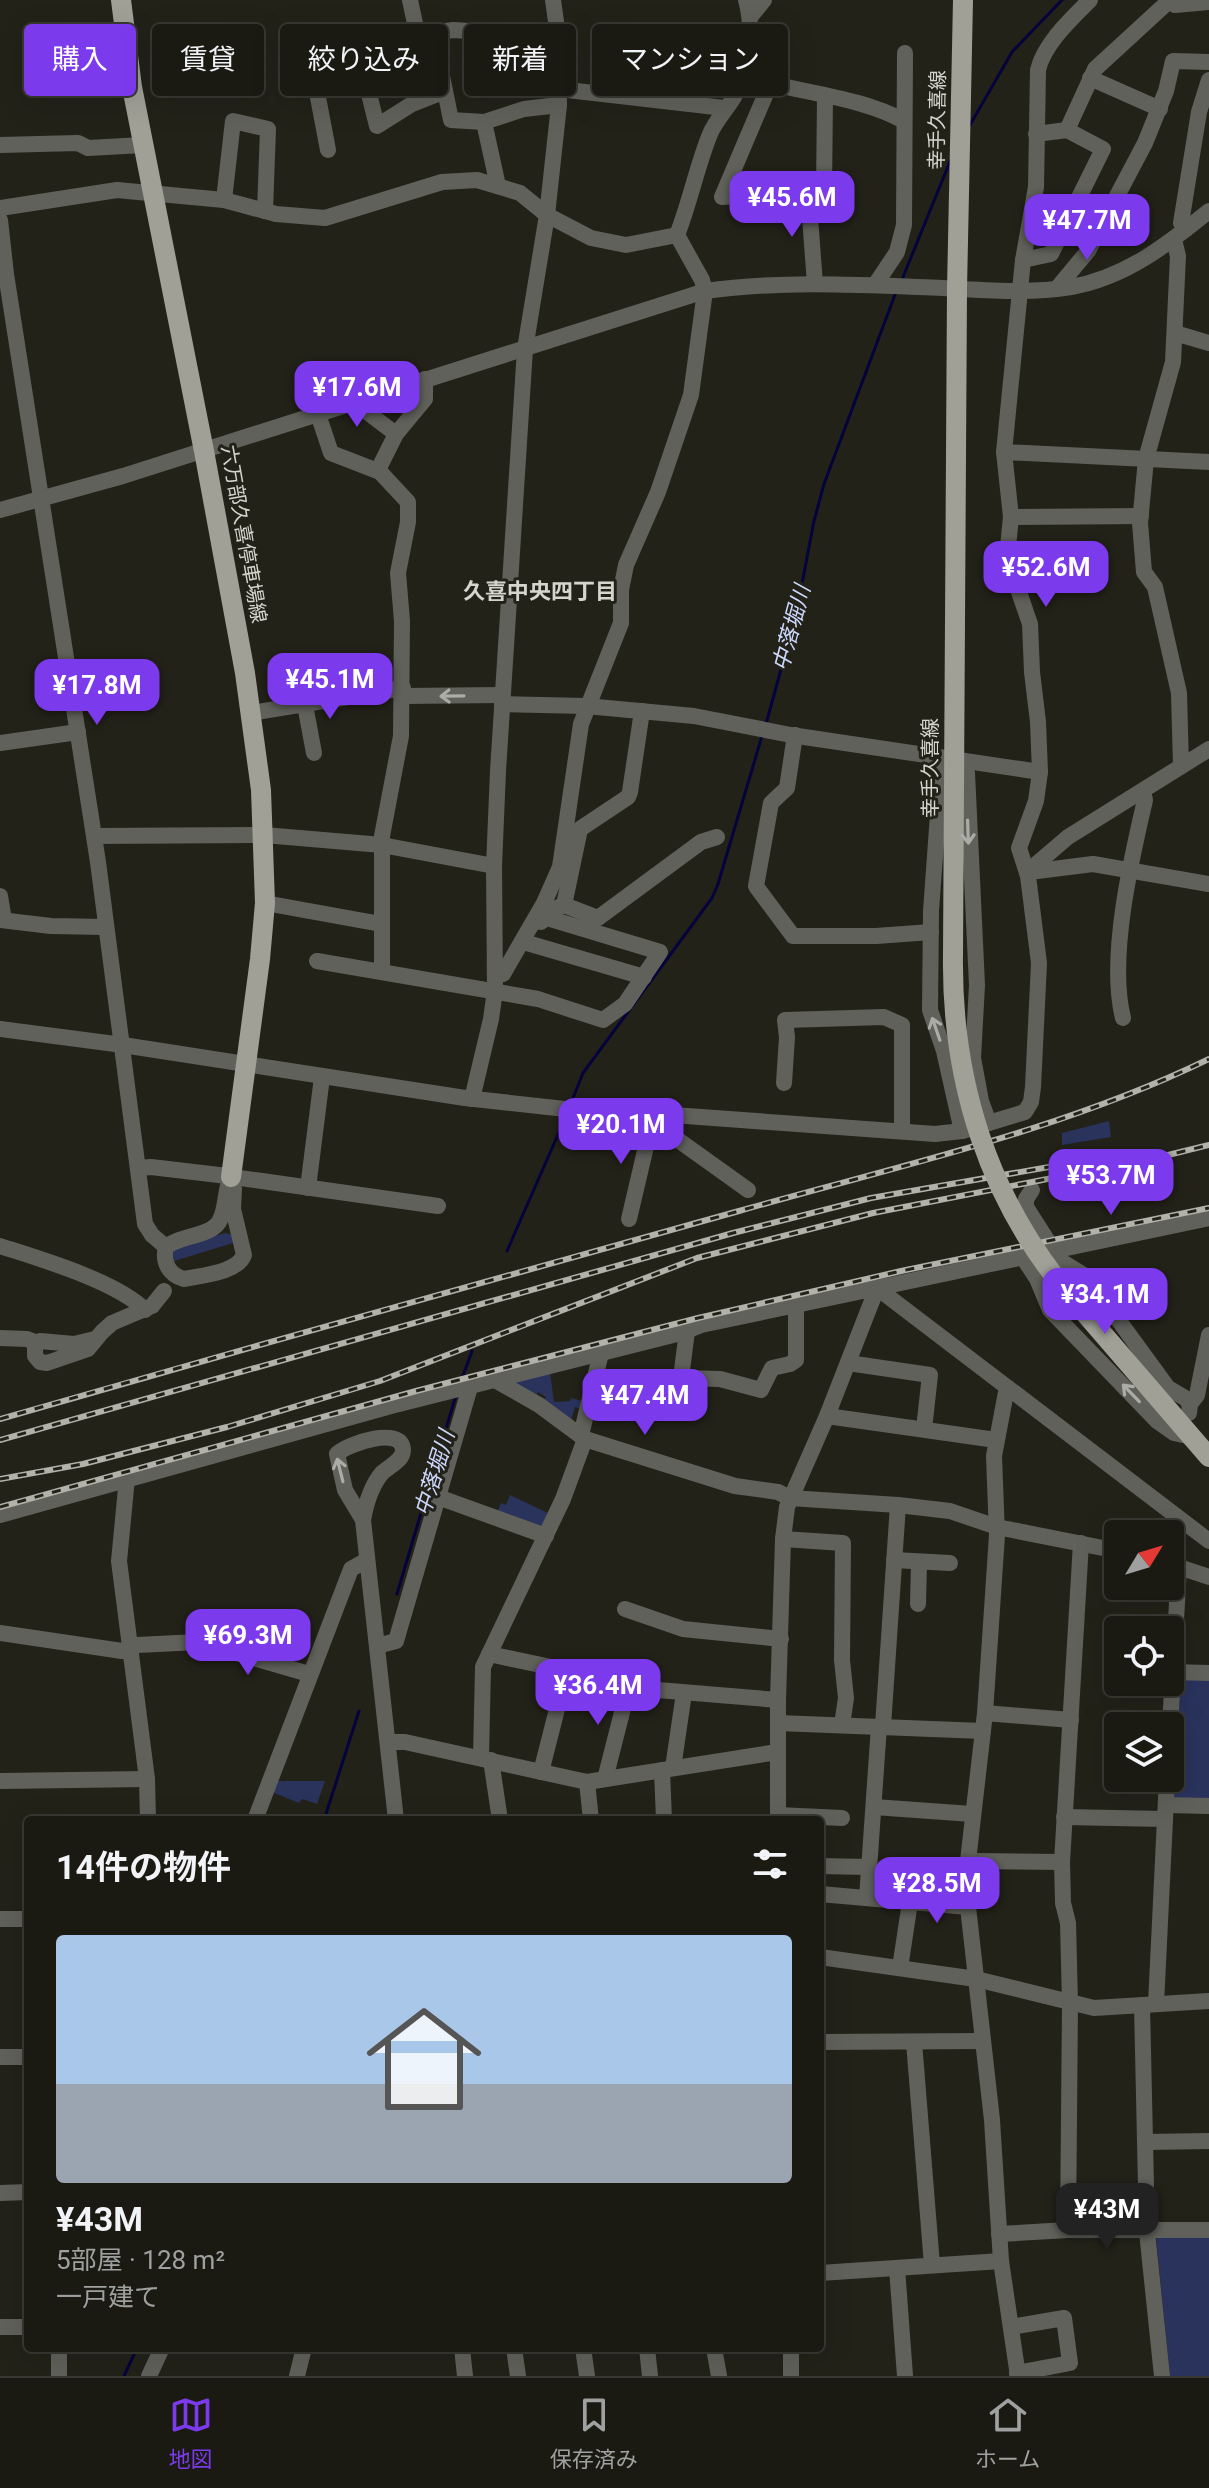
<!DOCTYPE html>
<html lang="ja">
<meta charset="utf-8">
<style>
:root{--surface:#1a1a13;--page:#272721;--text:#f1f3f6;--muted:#9fa1a0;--line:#383833;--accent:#7c3aed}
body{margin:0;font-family:Roboto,"Noto Sans JP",sans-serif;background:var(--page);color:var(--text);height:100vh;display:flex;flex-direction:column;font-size:30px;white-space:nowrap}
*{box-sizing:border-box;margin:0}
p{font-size:26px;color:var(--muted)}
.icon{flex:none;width:44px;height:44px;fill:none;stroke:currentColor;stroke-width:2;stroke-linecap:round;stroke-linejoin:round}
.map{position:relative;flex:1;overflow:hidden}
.panel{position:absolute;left:24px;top:1816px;width:800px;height:536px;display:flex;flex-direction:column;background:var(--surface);border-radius:8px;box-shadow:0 8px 32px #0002,0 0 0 2px var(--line)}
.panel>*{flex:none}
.hud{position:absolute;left:24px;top:24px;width:800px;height:72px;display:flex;gap:16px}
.needle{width:52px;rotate:52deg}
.fabs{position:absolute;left:1104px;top:1520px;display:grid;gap:16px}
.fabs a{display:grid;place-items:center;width:80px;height:80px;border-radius:8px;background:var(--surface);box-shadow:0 8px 32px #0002,0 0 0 2px var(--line);font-size:40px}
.price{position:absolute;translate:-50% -68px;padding:0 18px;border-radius:16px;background:var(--accent);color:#fff;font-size:26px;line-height:52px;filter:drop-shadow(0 2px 4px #0008)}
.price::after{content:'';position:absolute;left:50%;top:48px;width:24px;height:18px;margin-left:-12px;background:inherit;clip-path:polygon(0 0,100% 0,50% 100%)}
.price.current{background:#222;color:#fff}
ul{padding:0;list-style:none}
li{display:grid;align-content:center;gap:16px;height:424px;padding:0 32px}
li span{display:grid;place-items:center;height:248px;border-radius:8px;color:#555}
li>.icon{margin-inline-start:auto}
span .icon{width:144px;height:144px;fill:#fffc;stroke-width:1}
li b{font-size:34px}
h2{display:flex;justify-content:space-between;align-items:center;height:96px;padding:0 32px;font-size:34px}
.chip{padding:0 28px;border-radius:8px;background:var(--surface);box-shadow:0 8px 32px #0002,0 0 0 2px var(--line);font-size:28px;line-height:72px}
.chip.current{background:var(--accent);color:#fff}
.tab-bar{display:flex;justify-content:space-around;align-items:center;height:112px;border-top:2px solid var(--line);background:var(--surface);font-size:22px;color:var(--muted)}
.tab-bar a{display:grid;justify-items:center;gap:4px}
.tab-bar .current{color:var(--accent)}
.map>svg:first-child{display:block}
</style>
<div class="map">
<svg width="1209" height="2376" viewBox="0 0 1209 2376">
<rect width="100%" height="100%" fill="#232219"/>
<g fill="#29335c">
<path d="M1109,1121l2,16 -49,8v-12z"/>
<path d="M226,1233l6,2 4,7 -62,19 -5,-6 15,-12z"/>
<path d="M550,1372l4,30 16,-1 1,-3 16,4 -3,8 -9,-3 -4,13 -28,-17 3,-6 -8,-5 -3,6 -25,-14z"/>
<path d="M510,1495l42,20 -8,17 -48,-17 5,-12 5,2z"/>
<path d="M1178,1678l31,1v121l-37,-1z"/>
<path d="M276,1781h49l-8,23 -15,-5 -3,4 -27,-11z"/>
<path d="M1156,2237h53v139h-39z"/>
</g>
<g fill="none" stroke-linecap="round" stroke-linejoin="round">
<g stroke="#06023c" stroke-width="3">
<path d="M970,125l42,-73 50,-52"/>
<path d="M901,282l50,-123"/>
<path d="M766,724l30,-109 18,-94 10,-37 72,-192"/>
<path d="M571,1103l12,-30 129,-175 6,-14 44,-148"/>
<path d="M507,1251l60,-137"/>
<path d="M460,1384l12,-33"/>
<path d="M397,1594l59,-199"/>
<path d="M324,1820l35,-109"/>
<path d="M124,2376l13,-28"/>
</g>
<g stroke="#61615c" stroke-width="16">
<path d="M410,0l7,33"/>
<path d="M751,16l13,-16"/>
<path d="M433,32l18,88 33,2 40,-13 35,-4"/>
<path d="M373,41l7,31 -14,10 11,44 35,-22 33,-13"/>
<path d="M610,57l135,5"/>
<path d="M742,75c52,18 115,20 162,46"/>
<path d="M1090,78l70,31"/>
<path d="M770,84l-48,113 102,-7 1,-93"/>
<path d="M559,89l165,19"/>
<path d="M484,122l14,64"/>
<path d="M1067,130l28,-61 74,-68 6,4 34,-3"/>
<path d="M0,145l78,-2 10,5 55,-3"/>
<path d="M328,150l-19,-100 144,-20 105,6"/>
<path d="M808,191l7,93"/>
<path d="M224,200l9,-79 35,8 -3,82"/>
<path d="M0,208l117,-18 107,10 52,14 49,4 117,-36 35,-2 43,13 27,22 44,23 35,7 51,-10"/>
<path d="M0,220l6,54 92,588 47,362 7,11 14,12"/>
<path d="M1186,229l-5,-6 18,-111 10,-32"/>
<path d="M1174,240l4,16 -5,106 -27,97 -6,64 4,49 11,15 24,106 2,73"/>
<path d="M1023,260l28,-6 52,-105 -36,-19 -31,4"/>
<path d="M875,285l22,-33 7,-27 1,-172"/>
<path d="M1058,287l30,-36 57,-108 21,-52 7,-30 36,1"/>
<path d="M1175,333l34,10"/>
<path d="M367,398v14l29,22"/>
<path d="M318,414l13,39 49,19"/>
<path d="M1004,452l205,10"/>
<path d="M0,510l123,-34 582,-185c79,-11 159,-6 238,-3 42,2 87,6 128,-1 54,-9 97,-43 138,-76"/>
<path d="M1011,517l130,-1"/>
<path d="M403,696l99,-1"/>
<path d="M502,704l84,2 108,10 97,19 249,37"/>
<path d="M305,705l9,48"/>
<path d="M251,713l152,-25"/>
<path d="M795,735l-8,53 -16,15 -15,83 2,3 35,47h83l55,-4"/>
<path d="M0,743l78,-11"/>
<path d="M94,836l170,-1 118,10 112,21"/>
<path d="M1027,872l41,-35 141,-88"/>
<path d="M1029,872l64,-8 116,20"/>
<path d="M0,896l4,24"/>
<path d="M265,903l116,21"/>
<path d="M564,905l34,13 103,-76 16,-5"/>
<path d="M0,920l51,6 55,1"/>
<path d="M541,922l11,-12 12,-5 16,-76 48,-32 2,-5 12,-81"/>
<path d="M527,943l117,34"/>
<path d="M317,961l221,38 65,21 22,-16 35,-52 -116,-35"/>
<path d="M382,971v-135l19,-100 1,-115 -4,-48 10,-51v-20l-28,-30v-6l16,-32 29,-35v-20"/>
<path d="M503,974l41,-71 16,-36 21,-143 40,-101v-33l5,-25 32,-73 33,-97 14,-104 -3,-11 -25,-45c13,-33 20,-69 33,-101 6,-14 17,-25 24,-37 15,-32 21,-63 12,-97"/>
<path d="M1123,1018c-15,-60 8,-158 22,-218l-2,-8"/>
<path d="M0,1029l123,16 342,53 165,18 16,1 13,-3 276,20 27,-3 63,-19 6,-10 2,-15 6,-124 -11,-87 -9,-28 17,-47 4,-29 -2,-50 -6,-50 -2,-48 -23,-67 4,-40 -7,-65 19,-192 13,-73 2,-117c6,-26 33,-51 52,-70"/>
<path d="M784,1083l3,-46 -2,-17 99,-3 18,8v106"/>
<path d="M472,1099l19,-80 4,-28 -1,-125 4,-95 27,-422 22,-134 12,-110 -1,-69 -5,-36"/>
<path d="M646,1117l102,73"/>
<path d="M962,1131l-18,-80 -14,-41 1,-99 10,-138 3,-7 10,-8 13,15 10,212 -4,73 8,43 8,22"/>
<path d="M138,1168l13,-1 68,8 219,31"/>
<path d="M231,1177l3,12 -1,20 11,46c-7,18 -42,20 -60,24 -15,-4 -22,-17 -18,-32 14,-12 43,-10 53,-25 8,-13 5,-31 12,-45z"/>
<path d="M308,1188l14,-111"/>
<path d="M1032,1190l-6,9v8l30,47 5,7 26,16 81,111 17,10 5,6"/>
<path d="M629,1219l23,-98"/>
<path d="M0,1246c40,13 116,35 145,64"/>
<path d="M1022,1256l15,23 13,31 107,111 17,12 18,4"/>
<path d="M877,1288l332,253"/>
<path d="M687,1331l-6,47 39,1 41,11 11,-22 18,-4 6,-4v-54"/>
<path d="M0,1338l27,1 10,4"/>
<path d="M95,1339l-21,5 -34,-3 -5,6v9l5,6 7,1 41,-14 14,-17 10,-9 40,-17 12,-15"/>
<path d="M848,1363l82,12 -6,54"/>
<path d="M495,1380l44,25 46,34 150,47 43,6 12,6 108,7 52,6 47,16 121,24"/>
<path d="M1007,1387l-13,69 3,79 -12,178 -17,148v46l24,213 9,141 17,115"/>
<path d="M1189,1413l1,-9 7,-9 12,-60"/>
<path d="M827,1416l169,24"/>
<path d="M581,1435l20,-82"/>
<path d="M127,1478l-8,83 28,218 1,41"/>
<path d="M438,1497l108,39"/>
<path d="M0,1515l391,-109 290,-73 20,-8 508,-107"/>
<path d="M363,1520l-18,-30 -8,-36c10,-10 65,-29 66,-4 0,11 -14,16 -21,23 -11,13 -16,30 -19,47l33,300"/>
<path d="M783,1539l60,4 -1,117 4,38 -4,27"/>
<path d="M894,1560l56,3"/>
<path d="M1170,1564l39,13"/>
<path d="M918,1604l1,-42"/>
<path d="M625,1609l58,20 98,10"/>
<path d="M0,1633l122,18 15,-6 61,-3 111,32"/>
<path d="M377,1646l19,-5 74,-254"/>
<path d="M489,1654l169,36 120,10"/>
<path d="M1173,1672l36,1"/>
<path d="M985,1713l86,7"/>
<path d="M778,1723l205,8"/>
<path d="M883,1726l15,-221"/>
<path d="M1170,1726l9,-159"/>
<path d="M388,1742h17l182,40 190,-30"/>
<path d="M481,1758l2,-91 80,-168 22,-60"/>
<path d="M491,1760l9,60"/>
<path d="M673,1768l11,-75"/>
<path d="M662,1770l2,50"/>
<path d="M541,1772l26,-102"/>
<path d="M605,1779l24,-94"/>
<path d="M0,1781l147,-2"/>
<path d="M587,1782l4,38"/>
<path d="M1166,1805l43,1"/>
<path d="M874,1807l98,7"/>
<path d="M778,1815l64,3"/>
<path d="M1064,1817l101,2"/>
<path d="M255,1820l96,-251 16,-9"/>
<path d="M778,1820v-120l5,-161 4,-32 40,-91 50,-128"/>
<path d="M968,1861l94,1"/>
<path d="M820,1866l49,1"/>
<path d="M869,1873l99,-4"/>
<path d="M820,1894l148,13"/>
<path d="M867,1898l12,-172"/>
<path d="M0,1919h28"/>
<path d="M820,1957l156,22 118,29 115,-7"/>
<path d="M900,1968l10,-66"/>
<path d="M1156,2004l11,-226"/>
<path d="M1142,2005l5,227 15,144"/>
<path d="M820,2042l163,-1"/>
<path d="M914,2042l18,223"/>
<path d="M0,2057h28"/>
<path d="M1146,2142l63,-1"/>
<path d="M0,2193l28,-1"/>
<path d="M1068,2230l2,-227 -2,-80 -5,-20 -1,-41 19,-319"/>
<path d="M999,2234l69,-4h141"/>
<path d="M897,2268l8,108"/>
<path d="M820,2273l181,-12"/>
<path d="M0,2327h28"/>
<path d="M1011,2327l53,-9 6,45 -53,10"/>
<path d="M59,2348v28"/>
<path d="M462,2348l3,28"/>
<path d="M514,2348l4,28"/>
<path d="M583,2348l4,28"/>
<path d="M647,2348l3,28"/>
<path d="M714,2348l5,28"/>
<path d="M149,2376l13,-28"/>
<path d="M297,2376l7,-28"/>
<path d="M791,2376v-28"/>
</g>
<g stroke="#a1a097" stroke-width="20">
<path d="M121,0l11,87 72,364 41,222 16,117 4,113 -5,56 -29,218"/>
<path d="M953,954l4,-665 6,-289"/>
<path d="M1071,1297l138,160"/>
</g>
<g stroke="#b2b2aa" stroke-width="6">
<g id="rail">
<path d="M0,1419c246,-71 492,-139 739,-208 158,-45 322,-80 470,-152"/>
<path d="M0,1440l733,-207 138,-35 201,-35"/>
<path d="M0,1479l83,-15 144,-37 153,-46 317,-123 176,-45 287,-56 49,-12"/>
<path d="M0,1507l416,-116 282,-73 203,-47 308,-63"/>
</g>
</g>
<use href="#rail" stroke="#232219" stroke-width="3" stroke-dasharray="9" stroke-linecap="butt"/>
<path stroke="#a1a097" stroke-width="20" d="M953,954c-2,127 35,245 118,343"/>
</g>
<defs><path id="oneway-shaft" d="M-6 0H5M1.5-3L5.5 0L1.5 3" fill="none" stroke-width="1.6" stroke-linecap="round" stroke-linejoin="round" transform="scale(2)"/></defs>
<g stroke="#acaca6">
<use href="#oneway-shaft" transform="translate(452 696) rotate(179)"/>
<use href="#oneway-shaft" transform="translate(968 832) rotate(88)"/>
<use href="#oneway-shaft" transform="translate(936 1029) rotate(-109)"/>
<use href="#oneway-shaft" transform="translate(1131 1393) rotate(-134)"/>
<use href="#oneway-shaft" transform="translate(340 1470) rotate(-104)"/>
</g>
<g text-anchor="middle" stroke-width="6" stroke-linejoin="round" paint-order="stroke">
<g font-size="20" fill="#d5d5ce" stroke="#232219">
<text transform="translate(937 120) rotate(-89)" y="7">幸手久喜線</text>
<text transform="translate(244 534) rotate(80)" y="7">六万部久喜停車場線</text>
<text transform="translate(930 768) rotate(-90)" y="7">幸手久喜線</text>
</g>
<g font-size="22" font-weight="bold" fill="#d5d5ce" stroke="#232219">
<text x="540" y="599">久喜中央四丁目</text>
</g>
<g font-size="22" font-style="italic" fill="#cdd8fe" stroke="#232219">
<text transform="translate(791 628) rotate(-75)" y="8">中落堀川</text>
<text transform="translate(434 1473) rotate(-73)" y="8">中落堀川</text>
</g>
</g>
</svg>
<div class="fabs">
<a><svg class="needle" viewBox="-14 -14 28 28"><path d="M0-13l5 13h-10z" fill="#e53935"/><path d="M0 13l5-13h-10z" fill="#9fa1a0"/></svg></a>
<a><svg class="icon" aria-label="locate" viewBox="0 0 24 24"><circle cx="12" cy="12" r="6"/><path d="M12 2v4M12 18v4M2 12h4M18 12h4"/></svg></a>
<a><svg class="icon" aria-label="layers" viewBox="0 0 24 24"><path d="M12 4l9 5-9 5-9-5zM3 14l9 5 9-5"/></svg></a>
</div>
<b class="price" style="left:792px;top:239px">¥45.6M</b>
<b class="price" style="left:1087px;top:262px">¥47.7M</b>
<b class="price" style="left:357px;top:429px">¥17.6M</b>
<b class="price" style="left:1046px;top:609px">¥52.6M</b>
<b class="price" style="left:330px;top:721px">¥45.1M</b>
<b class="price" style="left:97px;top:727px">¥17.8M</b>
<b class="price" style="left:621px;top:1166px">¥20.1M</b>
<b class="price" style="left:1111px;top:1217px">¥53.7M</b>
<b class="price" style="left:1105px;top:1336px">¥34.1M</b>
<b class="price" style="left:645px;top:1437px">¥47.4M</b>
<b class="price" style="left:248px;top:1677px">¥69.3M</b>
<b class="price" style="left:598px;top:1727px">¥36.4M</b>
<b class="price" style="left:937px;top:1925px">¥28.5M</b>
<b class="price current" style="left:1107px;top:2251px">¥43M</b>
<div class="hud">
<a class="chip current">購入</a>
<a class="chip">賃貸</a>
<a class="chip">絞り込み</a>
<a class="chip">新着</a>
<a class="chip">マンション</a>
</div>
<section class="panel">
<h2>14件の物件<svg class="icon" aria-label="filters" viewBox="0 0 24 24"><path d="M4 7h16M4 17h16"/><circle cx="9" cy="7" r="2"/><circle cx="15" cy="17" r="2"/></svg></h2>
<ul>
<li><span style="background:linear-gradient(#a9c7e8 60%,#9aa5b1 0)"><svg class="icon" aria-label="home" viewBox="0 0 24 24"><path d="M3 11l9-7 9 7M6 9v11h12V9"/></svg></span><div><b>¥43M</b><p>5部屋 · 128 m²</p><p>一戸建て</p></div></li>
</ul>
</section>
</div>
<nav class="tab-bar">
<a class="current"><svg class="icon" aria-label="map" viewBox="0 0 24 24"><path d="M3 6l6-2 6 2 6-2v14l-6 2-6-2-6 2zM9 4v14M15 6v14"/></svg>地図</a>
<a><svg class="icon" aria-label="saved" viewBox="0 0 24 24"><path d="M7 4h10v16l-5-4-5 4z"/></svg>保存済み</a>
<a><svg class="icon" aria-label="home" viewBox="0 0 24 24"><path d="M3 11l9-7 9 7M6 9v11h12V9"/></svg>ホーム</a>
</nav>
